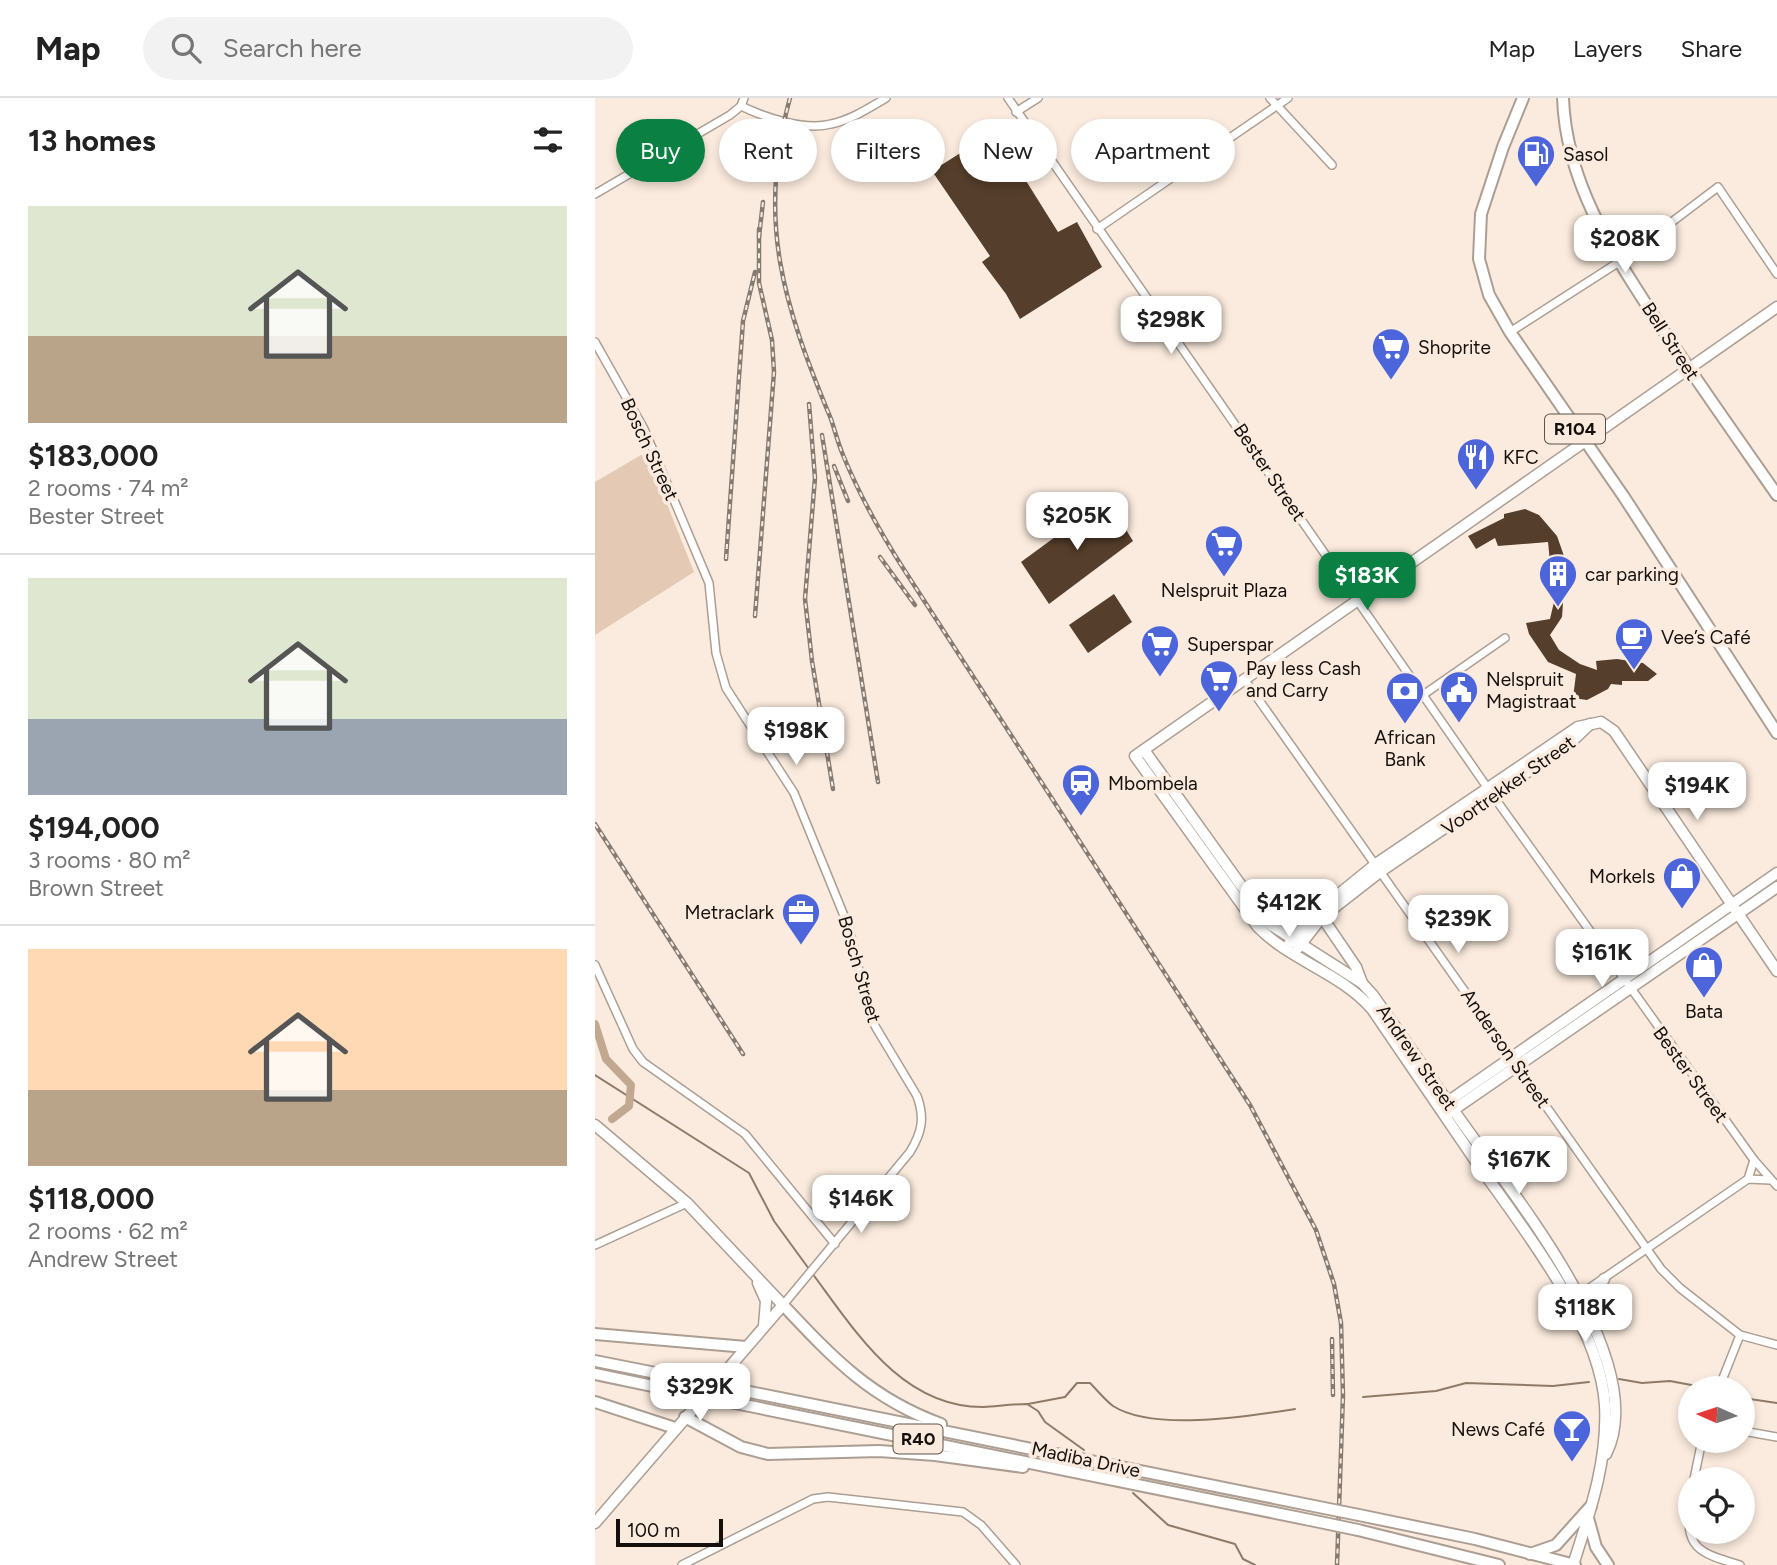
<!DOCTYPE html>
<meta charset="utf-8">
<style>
:root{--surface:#fff;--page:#f2f2f2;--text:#222;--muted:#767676;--line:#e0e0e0;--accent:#0b8043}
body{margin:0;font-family:Figtree,sans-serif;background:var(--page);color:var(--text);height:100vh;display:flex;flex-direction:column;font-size:26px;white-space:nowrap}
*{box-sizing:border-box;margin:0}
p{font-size:23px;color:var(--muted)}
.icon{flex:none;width:38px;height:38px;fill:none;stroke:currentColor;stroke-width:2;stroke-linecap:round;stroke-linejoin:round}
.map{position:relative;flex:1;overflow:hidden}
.side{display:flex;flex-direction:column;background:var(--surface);width:595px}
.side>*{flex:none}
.top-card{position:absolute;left:21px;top:21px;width:665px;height:63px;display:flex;gap:14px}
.needle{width:46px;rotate:273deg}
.controls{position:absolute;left:1083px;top:1278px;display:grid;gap:14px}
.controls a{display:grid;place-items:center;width:77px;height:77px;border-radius:50%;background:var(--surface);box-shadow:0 4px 10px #0003;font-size:35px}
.scale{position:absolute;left:21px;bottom:18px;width:107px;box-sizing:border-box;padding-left:7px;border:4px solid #16100c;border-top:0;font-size:19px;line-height:24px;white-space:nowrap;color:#16100c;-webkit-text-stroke:5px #fbebde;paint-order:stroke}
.price{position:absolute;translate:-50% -60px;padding:0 16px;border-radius:14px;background:#fff;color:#222;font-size:23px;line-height:46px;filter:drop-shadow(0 2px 4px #0008)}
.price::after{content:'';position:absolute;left:50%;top:42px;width:21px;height:16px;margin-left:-10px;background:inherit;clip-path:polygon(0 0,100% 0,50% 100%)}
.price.selected{background:var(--accent);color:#fff}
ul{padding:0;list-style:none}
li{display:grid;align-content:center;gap:14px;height:371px;padding:0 28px}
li+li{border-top:2px solid var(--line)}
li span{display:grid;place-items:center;height:217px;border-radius:0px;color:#555}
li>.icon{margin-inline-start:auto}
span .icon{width:126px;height:126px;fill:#fffc;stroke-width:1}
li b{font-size:30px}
h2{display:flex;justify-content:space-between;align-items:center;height:84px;padding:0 28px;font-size:30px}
.pill{padding:0 24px;border-radius:32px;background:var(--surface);box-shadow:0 4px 10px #0003;font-size:24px;line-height:63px}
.pill.selected{background:var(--accent);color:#fff}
header{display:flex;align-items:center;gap:42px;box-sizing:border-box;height:98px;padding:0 35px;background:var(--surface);border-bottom:2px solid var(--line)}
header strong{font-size:33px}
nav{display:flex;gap:38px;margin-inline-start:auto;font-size:24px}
.search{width:490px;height:63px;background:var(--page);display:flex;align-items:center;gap:18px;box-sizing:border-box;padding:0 24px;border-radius:38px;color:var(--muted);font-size:26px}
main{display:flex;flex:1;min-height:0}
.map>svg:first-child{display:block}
</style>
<header>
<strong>Map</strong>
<div class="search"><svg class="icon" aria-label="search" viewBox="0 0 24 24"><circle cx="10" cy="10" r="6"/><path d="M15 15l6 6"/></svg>Search here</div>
<nav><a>Map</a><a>Layers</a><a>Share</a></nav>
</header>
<main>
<section class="side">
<h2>13 homes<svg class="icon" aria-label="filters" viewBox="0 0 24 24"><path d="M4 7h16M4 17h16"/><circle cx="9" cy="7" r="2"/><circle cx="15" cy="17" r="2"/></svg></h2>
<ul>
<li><span style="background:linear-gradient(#dfe7d0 60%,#b9a48a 0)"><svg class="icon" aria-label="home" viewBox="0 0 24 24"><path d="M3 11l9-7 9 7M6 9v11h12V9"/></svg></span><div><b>$183,000</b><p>2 rooms · 74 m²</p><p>Bester Street</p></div></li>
<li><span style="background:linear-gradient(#dfe7d0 65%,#9aa5b1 0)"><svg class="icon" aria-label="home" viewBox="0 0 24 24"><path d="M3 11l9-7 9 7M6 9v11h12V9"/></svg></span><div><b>$194,000</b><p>3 rooms · 80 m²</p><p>Brown Street</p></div></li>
<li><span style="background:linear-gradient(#ffd9b3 65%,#b9a48a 0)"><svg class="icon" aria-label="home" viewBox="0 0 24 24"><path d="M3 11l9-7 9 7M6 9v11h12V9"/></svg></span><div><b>$118,000</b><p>2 rooms · 62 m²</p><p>Andrew Street</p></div></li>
</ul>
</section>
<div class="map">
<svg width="1182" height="1467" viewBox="0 0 1182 1467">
<rect width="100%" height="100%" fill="#fbebde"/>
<path fill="#e4cab5" d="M46,357l7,1 46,116 -99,63v-153z"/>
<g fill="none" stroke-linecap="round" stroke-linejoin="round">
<g stroke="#8e7a69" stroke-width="2">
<path d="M0,977l154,98 25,48 35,48"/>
<path d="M217,1175c44,59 90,135 172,134 15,-1 29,-3 43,-3l11,7 7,11 39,28"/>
<path d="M1024,1281l23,4 28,-2 37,7"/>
<path d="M768,1299l73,-6 30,-8 87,3 36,-4"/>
<path d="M1148,1300l34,5"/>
<path d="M433,1306l37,-7 12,-14h13c7,7 15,17 23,23 41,26 136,10 182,3"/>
<path d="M538,1395l35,32 67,19 8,15 12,6"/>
</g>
<path stroke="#c2a791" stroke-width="8" d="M0,926l11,35 25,26 -2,21 -17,13"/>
</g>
<g fill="#553e2b">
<path d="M400,33l63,101 19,-10 25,45 -82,52 -14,-25 -24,-32 8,-6 -58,-85z"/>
<path d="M512,401l26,42 -84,63 -28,-42z"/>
<path d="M930,411l14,6 18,21 7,20 -4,3 -1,15 6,2 -3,41 -12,18 9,15 21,14 17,6 -1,-9 21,-2 26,4 14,11 -9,7h-26v4l-11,-1 -3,5 -21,11 -14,-2 3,-24 -28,-12 -19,-28 -3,-11 24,-4 4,-17 -6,-60 -50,4 -3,-8 -19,11 -8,-13 36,-18v-4z"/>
<path d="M519,496l18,28 -44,31 -19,-28z"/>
</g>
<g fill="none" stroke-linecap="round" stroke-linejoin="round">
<g stroke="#ac9e92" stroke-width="10">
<g id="street">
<path d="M413,0l481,692 265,370 23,26"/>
<path d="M675,0l62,67"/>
<path d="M146,8c25,12 64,25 90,18 20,-4 38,-16 55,-26"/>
<path d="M421,14l22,-14"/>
<path d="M0,96l135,-79 11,-9 3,-8"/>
<path d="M502,131l191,-131"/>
<path d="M915,234l109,-70 99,-75 59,87"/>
<path d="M0,244l49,87 65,154 7,70 10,35 68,105 55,135 18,77 8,21 42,70c8,22 5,36 -7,56l-127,153"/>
<path d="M649,581l417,590 19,19 60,47 37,10"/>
<path d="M828,597l82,-57"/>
<path d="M0,867l38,84 10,13 102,72 90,110"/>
<path d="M1153,1081l6,-19"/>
<path d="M0,1147l92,-42"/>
<path d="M980,1200l173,-119 22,1"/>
<path d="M1124,1290l21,-53"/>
<path d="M1148,1333l34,6"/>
<path d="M1099,1381l8,-39"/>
<path d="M1096,1404c-8,47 9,51 49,63"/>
<path d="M87,1467l131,-66 15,-2 135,15 18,13 35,40"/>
</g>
</g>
<g stroke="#ac9e92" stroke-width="13">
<g id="secondary">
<path d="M549,652l124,173 94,60 10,11c31,43 61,87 92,131 51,72 188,238 142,329"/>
<path d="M727,819l34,50 6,16"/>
<path d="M677,828h9l17,-10 12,2"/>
<path d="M694,846l23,-28 64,-52 202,-137 23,-5 13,9 163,240"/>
<path d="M703,850l24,-31 59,-46 189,-128 20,-19"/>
<path d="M848,1007l334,-232"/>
<path d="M854,1015l328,-226"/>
<path d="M0,1027l92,78 96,102 -188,218"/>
<path d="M163,1185l8,18 -2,25"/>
<path d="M994,1218l4,-16 11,-21"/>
<path d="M978,1467c17,-53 35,-104 32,-160 -5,-81 -83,-178 -128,-242 -35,-51 -70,-103 -105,-154 -31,-36 -81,-48 -114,-82l-123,-171 642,-449"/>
</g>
</g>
<g stroke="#ac9e92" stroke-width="14">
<g id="primary">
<path d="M928,0l-20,49 -22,67 -2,45 10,36 21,37 114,165 153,236"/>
<path d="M968,0c3,87 52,158 98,229 38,57 77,112 116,168"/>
<path d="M188,1207c50,53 87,93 158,119"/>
<path d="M0,1236l151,13"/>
<path d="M0,1263l96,19"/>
<path d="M0,1276l86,18"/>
<path d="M135,1290l579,117"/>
<path d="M125,1302l590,120"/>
<path d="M0,1304l80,26"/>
<path d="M90,1319l56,30 27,7 111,-3 56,4 88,12"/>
<path d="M764,1417l116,24 100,26"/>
<path d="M993,1420l8,29 12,18"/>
<path d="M763,1432l141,35"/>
<path d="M935,1456l26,-9 35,-39"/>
</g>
</g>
<use href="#street" stroke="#fff" stroke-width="7"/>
<use href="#secondary" stroke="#fff" stroke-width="10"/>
<use href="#primary" stroke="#fff" stroke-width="10"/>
<g stroke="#867b73" stroke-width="4.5">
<g id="rail">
<path d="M195,0c-34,123 -6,208 41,321 4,12 7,24 12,36 16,39 37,77 60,113l347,537 66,125 18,54 7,39 2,72 -6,170"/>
<path d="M164,139l4,-35"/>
<path d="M214,306l6,74 -10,121 7,62 21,128"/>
<path d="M227,337l56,347"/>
<path d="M239,368l14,35"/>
<path d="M285,459l35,48"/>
<path d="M131,461l17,-238 12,-49"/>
<path d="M160,518l19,-244 -2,-32 -13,-57v-54"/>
<path d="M0,726l148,230"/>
<path d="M737,1241l1,56"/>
</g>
</g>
<use href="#rail" stroke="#fbebde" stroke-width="2" stroke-dasharray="5" stroke-linecap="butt"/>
<g stroke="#ac9e92" stroke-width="14" stroke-linecap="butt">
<g id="primary-bridge">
<path d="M96,1282l39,8"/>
<path d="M86,1294l39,8"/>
<path d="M714,1407l50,10"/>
<path d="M715,1422l48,10"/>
</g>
</g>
<use href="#primary-bridge" stroke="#fff" stroke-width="10"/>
</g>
<defs>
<g id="fuel-pin" transform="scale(2.0125)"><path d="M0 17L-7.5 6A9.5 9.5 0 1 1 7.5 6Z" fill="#4c65da" stroke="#fbebde"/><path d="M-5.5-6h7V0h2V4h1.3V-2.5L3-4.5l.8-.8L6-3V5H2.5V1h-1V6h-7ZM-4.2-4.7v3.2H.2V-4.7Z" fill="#fff"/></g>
<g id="supermarket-pin" transform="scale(2.0125)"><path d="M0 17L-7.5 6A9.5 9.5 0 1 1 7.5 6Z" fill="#4c65da" stroke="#fbebde"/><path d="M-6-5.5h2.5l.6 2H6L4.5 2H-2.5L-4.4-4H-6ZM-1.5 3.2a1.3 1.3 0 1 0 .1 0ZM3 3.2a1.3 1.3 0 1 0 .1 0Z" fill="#fff"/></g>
<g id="restaurant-pin" transform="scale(2.0125)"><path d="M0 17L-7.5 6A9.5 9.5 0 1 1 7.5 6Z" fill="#4c65da" stroke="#fbebde"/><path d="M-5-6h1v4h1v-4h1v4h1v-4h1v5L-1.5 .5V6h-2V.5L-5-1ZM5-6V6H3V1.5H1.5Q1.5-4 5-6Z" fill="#fff"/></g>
<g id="building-pin" transform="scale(2.0125)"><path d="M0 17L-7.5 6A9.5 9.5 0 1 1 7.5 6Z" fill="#4c65da" stroke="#fbebde"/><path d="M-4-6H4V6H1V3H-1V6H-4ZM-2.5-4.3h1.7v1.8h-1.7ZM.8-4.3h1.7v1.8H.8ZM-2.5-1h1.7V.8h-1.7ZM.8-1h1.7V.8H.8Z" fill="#fff"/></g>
<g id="cafe-pin" transform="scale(2.0125)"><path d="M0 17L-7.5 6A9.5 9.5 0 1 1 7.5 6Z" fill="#4c65da" stroke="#fbebde"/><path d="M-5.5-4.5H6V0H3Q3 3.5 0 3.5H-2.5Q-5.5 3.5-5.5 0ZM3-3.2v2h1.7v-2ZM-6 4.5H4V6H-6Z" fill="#fff"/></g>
<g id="civic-pin" transform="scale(2.0125)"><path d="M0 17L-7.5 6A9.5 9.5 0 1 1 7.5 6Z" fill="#4c65da" stroke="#fbebde"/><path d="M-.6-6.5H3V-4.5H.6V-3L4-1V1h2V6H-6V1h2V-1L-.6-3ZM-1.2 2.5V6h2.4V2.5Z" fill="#fff"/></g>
<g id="bank-pin" transform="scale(2.0125)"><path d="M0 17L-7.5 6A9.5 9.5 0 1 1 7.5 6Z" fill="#4c65da" stroke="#fbebde"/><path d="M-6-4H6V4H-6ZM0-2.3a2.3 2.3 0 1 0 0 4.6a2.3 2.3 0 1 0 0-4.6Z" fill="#fff"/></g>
<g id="station-pin" transform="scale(2.0125)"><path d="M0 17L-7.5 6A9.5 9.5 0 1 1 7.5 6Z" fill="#4c65da" stroke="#fbebde"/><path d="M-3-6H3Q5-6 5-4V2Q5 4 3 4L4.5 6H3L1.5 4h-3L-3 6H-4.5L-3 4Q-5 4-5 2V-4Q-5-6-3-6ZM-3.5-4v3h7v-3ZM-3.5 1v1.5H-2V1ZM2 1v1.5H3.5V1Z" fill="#fff"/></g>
<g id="shop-pin" transform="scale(2.0125)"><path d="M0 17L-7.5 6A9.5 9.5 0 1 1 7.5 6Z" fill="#4c65da" stroke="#fbebde"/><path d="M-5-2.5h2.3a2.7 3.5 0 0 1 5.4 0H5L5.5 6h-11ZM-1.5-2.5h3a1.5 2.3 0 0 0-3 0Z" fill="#fff"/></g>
<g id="office-pin" transform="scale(2.0125)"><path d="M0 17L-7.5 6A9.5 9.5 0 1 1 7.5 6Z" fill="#4c65da" stroke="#fbebde"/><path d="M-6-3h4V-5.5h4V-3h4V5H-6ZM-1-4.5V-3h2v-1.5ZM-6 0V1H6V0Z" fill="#fff"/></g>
<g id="bar-pin" transform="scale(2.0125)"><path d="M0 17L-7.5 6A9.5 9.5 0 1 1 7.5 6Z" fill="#4c65da" stroke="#fbebde"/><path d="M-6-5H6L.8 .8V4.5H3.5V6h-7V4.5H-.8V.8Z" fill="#fff"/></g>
</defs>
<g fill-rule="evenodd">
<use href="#fuel-pin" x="941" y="56"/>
<use href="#supermarket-pin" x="796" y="249"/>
<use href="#restaurant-pin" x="881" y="359"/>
<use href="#supermarket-pin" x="629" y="446"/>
<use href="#building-pin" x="963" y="476"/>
<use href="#cafe-pin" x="1039" y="539"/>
<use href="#supermarket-pin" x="565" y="546"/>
<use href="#supermarket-pin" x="624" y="581"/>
<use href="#civic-pin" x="864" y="592"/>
<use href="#bank-pin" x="810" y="593"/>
<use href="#station-pin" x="486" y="685"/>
<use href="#shop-pin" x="1087" y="778"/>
<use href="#office-pin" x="206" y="814"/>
<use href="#shop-pin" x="1109" y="867"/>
<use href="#bar-pin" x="977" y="1331"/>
</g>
<g text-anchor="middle" stroke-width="7" stroke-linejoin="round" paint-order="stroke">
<g fill="#fbebde" stroke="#5b524b" stroke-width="2">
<rect x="950" y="316.5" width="60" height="29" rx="5"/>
<rect x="298.5" y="1326.5" width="49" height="29" rx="5"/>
</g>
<g font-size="18" font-weight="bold" fill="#16100c">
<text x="980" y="337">R104</text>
<text x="323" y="1347">R40</text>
</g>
<g font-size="19" fill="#16100c" stroke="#fbebde" text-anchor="start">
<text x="968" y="63">Sasol</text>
<text x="823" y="256">Shoprite</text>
<text x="908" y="366">KFC</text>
<text x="990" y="483">car parking</text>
<text x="629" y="499" text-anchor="middle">Nelspruit Plaza</text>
<text x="1066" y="546">Vee’s Café</text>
<text x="592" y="553">Superspar</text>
<text x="651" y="577">Pay less Cash<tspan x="651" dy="22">and Carry</tspan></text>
<text x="891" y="588">Nelspruit<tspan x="891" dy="22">Magistraat</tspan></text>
<text x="810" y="646" text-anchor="middle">African<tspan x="810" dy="22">Bank</tspan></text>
<text x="513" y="692">Mbombela</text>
<text x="1060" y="785" text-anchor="end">Morkels</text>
<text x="179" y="821" text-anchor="end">Metraclark</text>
<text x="1109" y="920" text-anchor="middle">Bata</text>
<text x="950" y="1338" text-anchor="end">News Café</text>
</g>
<g font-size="19" fill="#16100c" stroke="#fbebde">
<text transform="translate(1076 243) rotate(57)" y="7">Bell Street</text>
<text transform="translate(55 351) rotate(65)" y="7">Bosch Street</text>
<text transform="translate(675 374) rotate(56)" y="7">Bester Street</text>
<text transform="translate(913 687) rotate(-35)" y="7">Voortrekker Street</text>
<text transform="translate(265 871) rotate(74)" y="7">Bosch Street</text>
<text transform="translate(911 950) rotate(55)" y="7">Anderson Street</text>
<text transform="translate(822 959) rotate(55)" y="7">Andrew Street</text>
<text transform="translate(1096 976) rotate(54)" y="7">Bester Street</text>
<text transform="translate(491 1361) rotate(12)" y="7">Madiba Drive</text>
</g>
</g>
</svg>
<div class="controls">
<a><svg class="needle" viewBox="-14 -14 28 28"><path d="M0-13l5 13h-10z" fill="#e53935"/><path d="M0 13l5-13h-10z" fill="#767676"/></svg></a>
<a><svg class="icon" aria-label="locate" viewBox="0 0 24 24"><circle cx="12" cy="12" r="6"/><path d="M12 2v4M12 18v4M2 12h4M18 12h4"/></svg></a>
</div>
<div class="scale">100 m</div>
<b class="price" style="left:1030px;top:177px">$208K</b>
<b class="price" style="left:576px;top:258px">$298K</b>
<b class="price" style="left:482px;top:454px">$205K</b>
<b class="price selected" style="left:772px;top:514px">$183K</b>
<b class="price" style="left:201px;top:669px">$198K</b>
<b class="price" style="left:1102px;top:724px">$194K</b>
<b class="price" style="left:694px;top:841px">$412K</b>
<b class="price" style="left:863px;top:857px">$239K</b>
<b class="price" style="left:1007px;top:891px">$161K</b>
<b class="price" style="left:924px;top:1098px">$167K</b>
<b class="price" style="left:266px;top:1137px">$146K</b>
<b class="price" style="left:990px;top:1246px">$118K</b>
<b class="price" style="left:105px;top:1325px">$329K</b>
<div class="top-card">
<a class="pill selected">Buy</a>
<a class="pill">Rent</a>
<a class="pill">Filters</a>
<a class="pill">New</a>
<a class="pill">Apartment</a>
</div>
</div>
</main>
